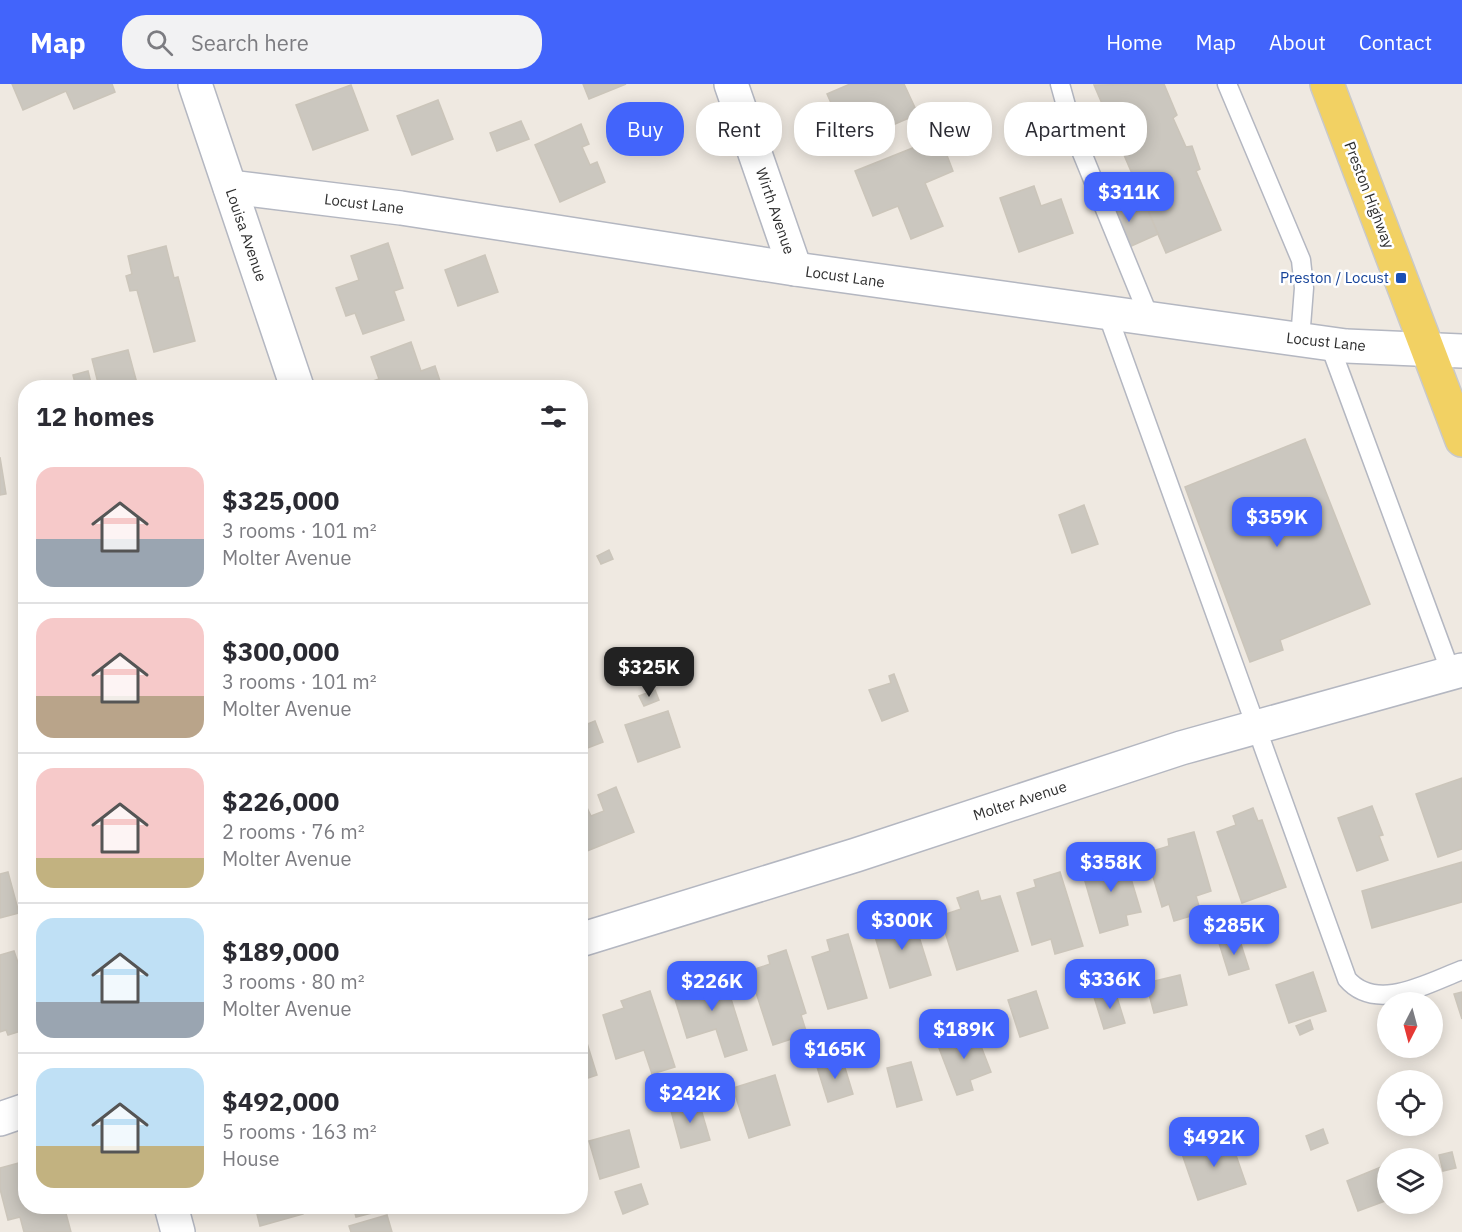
<!DOCTYPE html>
<meta charset="utf-8">
<style>
:root{--surface:#fff;--page:#f2f2f3;--text:#2b2b33;--muted:#7c7c81;--line:#e1e1e2;--accent:#4264fb}
body{margin:0;font-family:"IBM Plex Sans",sans-serif;background:var(--page);color:var(--text);height:100vh;display:flex;flex-direction:column;font-size:22px;white-space:nowrap}
*{box-sizing:border-box;margin:0}
p{font-size:20px;color:var(--muted)}
.icon{flex:none;width:33px;height:33px;fill:none;stroke:currentColor;stroke-width:2;stroke-linecap:round;stroke-linejoin:round}
.map{position:relative;flex:1;overflow:hidden}
.drawer{position:absolute;left:18px;top:296px;width:570px;height:834px;display:flex;flex-direction:column;background:var(--surface);border-radius:24px;box-shadow:0 3px 15px #0003}
.drawer>*{flex:none}
.top-card{position:absolute;left:606px;top:18px;width:570px;height:54px;display:flex;gap:12px}
.needle{width:39px;rotate:186deg}
.controls{position:absolute;left:1377px;top:908px;display:grid;gap:12px}
.controls a{display:grid;place-items:center;width:66px;height:66px;border-radius:50%;background:var(--surface);box-shadow:0 3px 15px #0003;font-size:30px}
.price{position:absolute;translate:-50% -51px;padding:0 14px;border-radius:12px;background:var(--accent);color:#fff;font-size:20px;line-height:39px;filter:drop-shadow(0 2px 3px #0008)}
.price::after{content:'';position:absolute;left:50%;top:36px;width:18px;height:14px;margin-left:-9px;background:inherit;clip-path:polygon(0 0,100% 0,50% 100%)}
.price.current{background:#222;color:#fff}
ul{padding:0;list-style:none}
li{display:flex;align-items:center;gap:18px;height:150px;padding:0 18px}
li+li{border-top:2px solid var(--line)}
li span{display:grid;place-items:center;flex:none;width:168px;height:120px;border-radius:18px;color:#555}
li>.icon{margin-inline-start:auto}
span .icon{width:72px;height:72px;fill:#fffc;stroke-width:1}
li b{font-size:26px}
h2{display:flex;justify-content:space-between;align-items:center;height:72px;padding:0 18px;font-size:26px}
.tag{padding:0 21px;border-radius:24px;background:var(--surface);box-shadow:0 3px 15px #0003;font-size:21px;line-height:54px}
.tag.current{background:var(--accent);color:#fff}
header{display:flex;align-items:center;gap:36px;box-sizing:border-box;height:84px;padding:0 30px;background:var(--accent);color:#fff}
header strong{font-size:28px}
nav{display:flex;gap:33px;margin-inline-start:auto;font-size:21px}
.search{width:420px;height:54px;background:var(--page);display:flex;align-items:center;gap:15px;box-sizing:border-box;padding:0 21px;border-radius:24px;color:var(--muted);font-size:22px}
.map>svg:first-child{display:block}
</style>
<header>
<strong>Map</strong>
<div class="search"><svg class="icon" aria-label="search" viewBox="0 0 24 24"><circle cx="10" cy="10" r="6"/><path d="M15 15l6 6"/></svg>Search here</div>
<nav><a>Home</a><a>Map</a><a>About</a><a>Contact</a></nav>
</header>
<div class="map">
<svg width="1462" height="1148" viewBox="0 0 1462 1148">
<rect width="100%" height="100%" fill="#efe9e1"/>
<g fill="#cbc7bf" stroke="#cbc5ba" stroke-width="1.5">
<path d="M12,0h100l3,8 -41,17 -8,-18 -43,19z"/>
<path d="M583,0h43l-37,15z"/>
<path d="M850,0h54l14,30 -69,30 -22,-50z"/>
<path d="M1164,0l13,31 -4,3 13,29 6,-1 8,23 -4,2 25,59 -55,23 -72,-168z"/>
<path d="M351,1l17,45 -55,20 -17,-45z"/>
<path d="M438,16l15,39 -41,16 -15,-39z"/>
<path d="M521,37l8,18 -32,12 -7,-18z"/>
<path d="M581,40l8,20 -7,3 8,18 7,-3 8,20 -45,20 -25,-57z"/>
<path d="M940,53l13,34 -28,12 18,43 -32,13 -13,-33 -25,10 -18,-45z"/>
<path d="M1034,102l7,20 20,-7 12,34 -54,19 -19,-54z"/>
<path d="M1141,110l17,40 -40,18 -17,-41z"/>
<path d="M388,159l15,45 -9,3 10,29 -41,14 -8,-21 -9,3 -10,-28 23,-8 -8,-24z"/>
<path d="M166,162l8,32 4,-1 17,64 -41,11 -17,-62 -7,1 -4,-15 6,-2 -4,-18z"/>
<path d="M485,171l13,37 -40,14 -13,-36z"/>
<path d="M411,258l10,29 14,-5 7,21h-70l-2,-5 9,-3 -8,-22z"/>
<path d="M128,266l10,37h-39l-7,-28z"/>
<path d="M88,287l4,16h-16l-3,-12z"/>
<path d="M1305,355l65,165 -90,36 3,10 -33,12 -65,-175z"/>
<path d="M0,373l6,37 -6,1z"/>
<path d="M1084,421l14,39 -26,9 -13,-38z"/>
<path d="M609,466l4,9 -12,5 -4,-8z"/>
<path d="M894,590l14,37 -26,10 -13,-31 22,-7 -2,-7z"/>
<path d="M655,606l4,10 -15,6 -5,-10z"/>
<path d="M668,627l12,36 -42,15 -13,-37z"/>
<path d="M595,637l8,21 -23,9v-24z"/>
<path d="M1462,694v71l-24,8 -22,-63z"/>
<path d="M616,703l18,45 -54,22v-61l11,23 13,-5 -6,-16z"/>
<path d="M1372,722l11,29 -4,1 9,24 -31,11 -19,-53z"/>
<path d="M1253,724l5,13 4,-1 24,67 -44,16 -25,-71 19,-7 -3,-9z"/>
<path d="M1194,748l17,59 -15,5 5,17 -27,8 -5,-17 -7,3 -16,-54 23,-7 -1,-7z"/>
<path d="M1123,768l18,60 -15,3 2,10 -28,8 -18,-62 19,-6 -2,-6z"/>
<path d="M1462,778v40l-90,26 -10,-37z"/>
<path d="M8,788l11,41 -19,5v-44z"/>
<path d="M1060,788l23,74 -28,8 -4,-15 -19,6 -15,-52 19,-6 -2,-7z"/>
<path d="M978,807l3,10 19,-5 18,55 -61,19 -17,-54 21,-7 -4,-11z"/>
<path d="M911,827l20,64 -41,13 -16,-55 13,-4 -4,-10z"/>
<path d="M848,850l19,64 -39,11 -16,-52 18,-6 -3,-11z"/>
<path d="M1239,854l10,31 -20,6 -10,-32z"/>
<path d="M786,866l20,63 -5,2 6,19 -34,11 -24,-74 21,-7 -2,-8z"/>
<path d="M14,867l12,35v38l-6,1 1,6 -13,4 -2,-5 -6,2v-77z"/>
<path d="M722,886l25,80 -22,7 -9,-28 -29,9 -13,-42 24,-7 -4,-11z"/>
<path d="M1313,888l13,39 -37,12 -13,-38z"/>
<path d="M1180,891l7,30 -33,8 -8,-30z"/>
<path d="M650,907l25,76 -23,7 -8,-24 -28,9 -13,-44 21,-7 -3,-7z"/>
<path d="M1036,907l12,37 -28,9 -12,-37z"/>
<path d="M1115,907l10,32 -21,6 -10,-32z"/>
<path d="M1462,908v27l-8,-25z"/>
<path d="M1310,936l3,9 -13,6 -4,-9z"/>
<path d="M581,940l16,51 -15,5 3,13 -5,1z"/>
<path d="M974,944l17,44 -21,8 3,10 -16,5 -20,-52z"/>
<path d="M842,974l11,36 -25,8 -11,-35z"/>
<path d="M911,978l11,38 -25,7 -10,-39z"/>
<path d="M775,991l15,50 -41,13 -16,-50z"/>
<path d="M698,1015l12,41 -29,8 -11,-41z"/>
<path d="M1323,1045l5,14 -17,7 -5,-14z"/>
<path d="M629,1046l10,37 -39,12 -11,-38z"/>
<path d="M1229,1051l17,49 -48,16 -17,-49z"/>
<path d="M1452,1068l4,16 -13,3 -4,-16z"/>
<path d="M26,1077v45h38l7,26h-47l-4,-15 -12,3 -8,-31v-21z"/>
<path d="M1381,1083l7,17v16l-30,11 -11,-30z"/>
<path d="M641,1100l7,20 -25,10 -8,-22z"/>
<path d="M255,1122h46l2,8 -43,12z"/>
<path d="M353,1122h34l1,3 -32,8z"/>
<path d="M387,1131l5,17h-41l-2,-6z"/>
</g>
<g fill="none" stroke-linecap="round" stroke-linejoin="round">
<g stroke="#b4b7c1" stroke-width="21">
<g id="lane">
<path d="M1060,0l13,47 77,188"/>
<path d="M1227,0l74,176 3,28 -4,51"/>
<path d="M1107,229l240,666c29,34 81,4 115,-9"/>
<path d="M1329,259l122,330"/>
</g>
</g>
<g stroke="#b4b7c1" stroke-width="36">
<g id="street">
<path d="M195,0l102,303"/>
<path d="M731,0l64,185"/>
<path d="M230,103l171,21 394,61 551,77 116,5"/>
<path d="M580,856l276,-85 325,-107 281,-78"/>
<path d="M0,1035l26,-9"/>
<path d="M171,1122l7,26"/>
</g>
</g>
<g stroke="#c9c9c9" stroke-width="36">
<path id="primary" d="M1327,0l135,356"/>
</g>
<use href="#lane" stroke="#fff" stroke-width="18"/>
<use href="#street" stroke="#fff" stroke-width="33"/>
<use href="#primary" stroke="#f2d163" stroke-width="33"/>
</g>
<rect fill="#1a4fb4" stroke="#fff" stroke-width="2" x="1395" y="188" width="12" height="12" rx="3"/>
<g text-anchor="middle" stroke-width="5" stroke-linejoin="round" paint-order="stroke">
<g font-size="15" fill="#2e2e2e" stroke="#fff">
<text transform="translate(1369 111) rotate(69)" y="5">Preston Highway</text>
<text transform="translate(364 120) rotate(7)" y="5">Locust Lane</text>
<text transform="translate(775 127) rotate(71)" y="5">Wirth Avenue</text>
<text transform="translate(246 151) rotate(71)" y="5">Louisa Avenue</text>
<text transform="translate(845 193) rotate(8)" y="5">Locust Lane</text>
<text transform="translate(1326 258) rotate(6)" y="5">Locust Lane</text>
<text transform="translate(1020 717) rotate(-18)" y="5">Molter Avenue</text>
</g>
<g font-size="15" fill="#164399" stroke="#fff" text-anchor="end">
<text x="1389" y="199">Preston / Locust</text>
</g>
</g>
</svg>
<div class="controls">
<a><svg class="needle" viewBox="-14 -14 28 28"><path d="M0-13l5 13h-10z" fill="#e53935"/><path d="M0 13l5-13h-10z" fill="#7c7c81"/></svg></a>
<a><svg class="icon" aria-label="locate" viewBox="0 0 24 24"><circle cx="12" cy="12" r="6"/><path d="M12 2v4M12 18v4M2 12h4M18 12h4"/></svg></a>
<a><svg class="icon" aria-label="layers" viewBox="0 0 24 24"><path d="M12 4l9 5-9 5-9-5zM3 14l9 5 9-5"/></svg></a>
</div>
<b class="price" style="left:1129px;top:139px">$311K</b>
<b class="price" style="left:1277px;top:464px">$359K</b>
<b class="price current" style="left:649px;top:614px">$325K</b>
<b class="price" style="left:1111px;top:809px">$358K</b>
<b class="price" style="left:902px;top:867px">$300K</b>
<b class="price" style="left:1234px;top:872px">$285K</b>
<b class="price" style="left:1110px;top:926px">$336K</b>
<b class="price" style="left:712px;top:928px">$226K</b>
<b class="price" style="left:964px;top:976px">$189K</b>
<b class="price" style="left:835px;top:996px">$165K</b>
<b class="price" style="left:690px;top:1040px">$242K</b>
<b class="price" style="left:1214px;top:1084px">$492K</b>
<div class="top-card">
<a class="tag current">Buy</a>
<a class="tag">Rent</a>
<a class="tag">Filters</a>
<a class="tag">New</a>
<a class="tag">Apartment</a>
</div>
<section class="drawer">
<h2>12 homes<svg class="icon" aria-label="filters" viewBox="0 0 24 24"><path d="M4 7h16M4 17h16"/><circle cx="9" cy="7" r="2"/><circle cx="15" cy="17" r="2"/></svg></h2>
<ul>
<li><span style="background:linear-gradient(#f6c9c9 60%,#9aa5b1 0)"><svg class="icon" aria-label="home" viewBox="0 0 24 24"><path d="M3 11l9-7 9 7M6 9v11h12V9"/></svg></span><div><b>$325,000</b><p>3 rooms · 101 m²</p><p>Molter Avenue</p></div></li>
<li><span style="background:linear-gradient(#f6c9c9 65%,#b9a48a 0)"><svg class="icon" aria-label="home" viewBox="0 0 24 24"><path d="M3 11l9-7 9 7M6 9v11h12V9"/></svg></span><div><b>$300,000</b><p>3 rooms · 101 m²</p><p>Molter Avenue</p></div></li>
<li><span style="background:linear-gradient(#f6c9c9 75%,#c2b280 0)"><svg class="icon" aria-label="home" viewBox="0 0 24 24"><path d="M3 11l9-7 9 7M6 9v11h12V9"/></svg></span><div><b>$226,000</b><p>2 rooms · 76 m²</p><p>Molter Avenue</p></div></li>
<li><span style="background:linear-gradient(#bfe0f5 70%,#9aa5b1 0)"><svg class="icon" aria-label="home" viewBox="0 0 24 24"><path d="M3 11l9-7 9 7M6 9v11h12V9"/></svg></span><div><b>$189,000</b><p>3 rooms · 80 m²</p><p>Molter Avenue</p></div></li>
<li><span style="background:linear-gradient(#bfe0f5 65%,#c2b280 0)"><svg class="icon" aria-label="home" viewBox="0 0 24 24"><path d="M3 11l9-7 9 7M6 9v11h12V9"/></svg></span><div><b>$492,000</b><p>5 rooms · 163 m²</p><p>House</p></div></li>
</ul>
</section>
</div>
